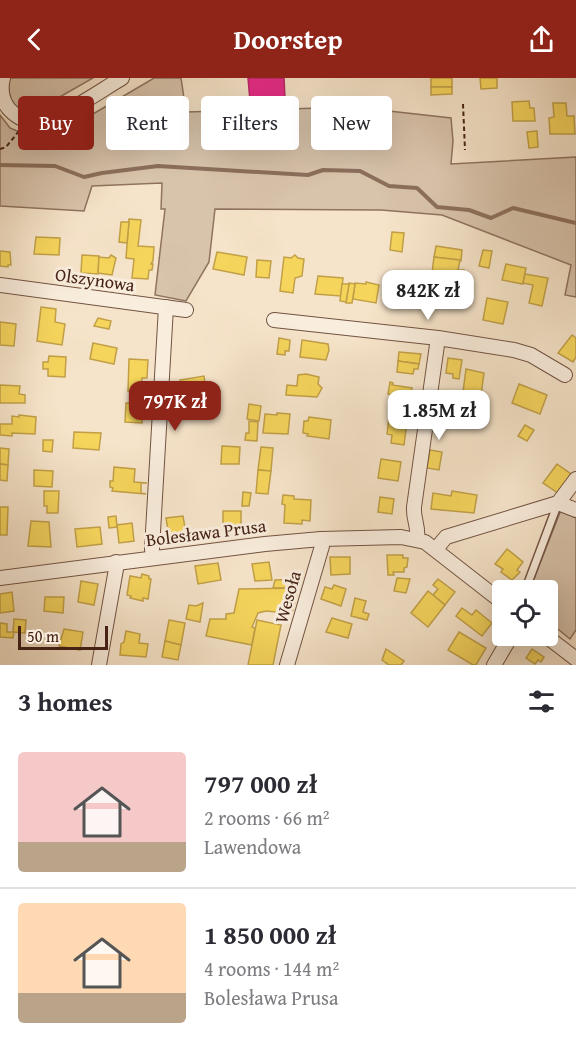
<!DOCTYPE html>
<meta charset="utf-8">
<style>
:root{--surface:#fff;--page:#f7f7f7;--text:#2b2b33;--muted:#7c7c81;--line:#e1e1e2;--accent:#8f2418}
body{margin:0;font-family:"Gentium Book Plus",serif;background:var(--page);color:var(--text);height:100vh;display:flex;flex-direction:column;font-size:22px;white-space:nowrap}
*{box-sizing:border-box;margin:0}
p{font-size:20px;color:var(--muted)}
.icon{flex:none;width:33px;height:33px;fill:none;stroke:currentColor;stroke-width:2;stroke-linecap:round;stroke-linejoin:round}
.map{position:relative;height:587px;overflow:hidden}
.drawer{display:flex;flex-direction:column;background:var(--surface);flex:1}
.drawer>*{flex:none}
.banner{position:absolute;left:18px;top:18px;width:540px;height:54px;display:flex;gap:12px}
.buttons{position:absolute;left:492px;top:502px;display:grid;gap:12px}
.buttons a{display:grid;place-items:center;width:66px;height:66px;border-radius:6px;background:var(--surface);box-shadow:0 6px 24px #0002;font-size:30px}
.scale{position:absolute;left:18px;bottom:15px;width:90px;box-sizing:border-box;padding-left:6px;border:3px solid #462315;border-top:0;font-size:16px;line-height:21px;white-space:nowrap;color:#462315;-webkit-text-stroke:4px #f9eddd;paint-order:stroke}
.price{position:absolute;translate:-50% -51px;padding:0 14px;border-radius:12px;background:#fff;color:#222;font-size:20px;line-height:39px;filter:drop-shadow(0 2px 3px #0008)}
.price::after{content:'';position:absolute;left:50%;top:36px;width:18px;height:14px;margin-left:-9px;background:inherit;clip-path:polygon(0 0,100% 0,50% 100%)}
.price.active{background:var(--accent);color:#fff}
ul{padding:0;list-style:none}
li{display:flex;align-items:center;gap:18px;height:150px;padding:0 18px}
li+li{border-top:2px solid var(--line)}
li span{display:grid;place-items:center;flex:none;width:168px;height:120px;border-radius:6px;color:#555}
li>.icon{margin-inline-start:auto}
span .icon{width:72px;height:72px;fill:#fffc;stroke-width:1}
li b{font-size:26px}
h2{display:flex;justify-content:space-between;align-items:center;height:72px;padding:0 18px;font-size:26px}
.tag{padding:0 21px;border-radius:6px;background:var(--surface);box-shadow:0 6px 24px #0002;font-size:21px;line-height:54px}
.tag.active{background:var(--accent);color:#fff}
header{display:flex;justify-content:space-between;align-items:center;height:78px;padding:0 18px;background:var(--accent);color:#fff;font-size:27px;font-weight:700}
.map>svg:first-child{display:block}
</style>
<header><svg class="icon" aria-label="back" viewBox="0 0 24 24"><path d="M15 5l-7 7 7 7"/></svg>Doorstep<svg class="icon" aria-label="share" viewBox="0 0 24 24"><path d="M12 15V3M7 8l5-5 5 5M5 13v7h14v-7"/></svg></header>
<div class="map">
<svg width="576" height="587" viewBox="0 0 576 587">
<rect width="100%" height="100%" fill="#f6e4ca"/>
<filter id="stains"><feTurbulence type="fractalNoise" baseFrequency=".00333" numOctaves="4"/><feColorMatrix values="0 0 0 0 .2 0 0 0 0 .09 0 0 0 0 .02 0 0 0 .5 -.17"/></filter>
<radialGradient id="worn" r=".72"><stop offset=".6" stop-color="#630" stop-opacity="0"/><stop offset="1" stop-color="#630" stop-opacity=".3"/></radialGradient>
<g fill="#d8c3ab" stroke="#8f7360" stroke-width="1.5">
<path d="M9,0h84l-44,25 -2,11c-27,8 -41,-11 -38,-36z"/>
<path d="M154,0h27l5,34 167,-5 98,11 2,23 -2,23 125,-7v140l-11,-2 6,-30 -129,-50 -61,-5 -166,-1 -6,53 -23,39 -31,-6 10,-86h-4l1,-26 -70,3 -8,25 -84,-5v-91l10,13 14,6 16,3 36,-13z"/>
<path d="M561,432l15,8v112l-6,9 -22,-18v-30h-19z"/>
</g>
<g fill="#f6d55c" stroke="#c1a047" stroke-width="1.5">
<rect x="431" y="0" width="21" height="9"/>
<path d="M480,0h17v10l-16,1z"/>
<path d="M431,9h21v7l-21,1z"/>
<path d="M529,23l1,7h4l1,13h-22l-1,-19z"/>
<path d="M553,25h13l1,13h7l1,18h-25l-1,-16 5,-1z"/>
<path d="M537,53l1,16 -9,1 -2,-16z"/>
<path d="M129,141l12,1 -3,26 16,1 -1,14 -2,3h2l-1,6h-3l-1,9 -16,-1 2,-19 -8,-1z"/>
<path d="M121,144h8l-2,21 -8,-1z"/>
<path d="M392,154l12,1 -2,19 -12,-2z"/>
<path d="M36,159l24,1 -1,17 -25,-1z"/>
<path d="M436,168l26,4 -1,11 -27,-4z"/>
<path d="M483,172l9,1 -3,17 -10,-2z"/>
<path d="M0,173l10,1 1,13h-3v2l-8,-1z"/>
<path d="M217,174l30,5 -3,18 -31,-6z"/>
<path d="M82,177l17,1 -1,18 -17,-1z"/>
<path d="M111,177l5,3 -4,17 -14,-2 1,-16 10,1z"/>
<path d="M295,177l3,3 6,1 -2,17 -7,2 -2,15 -13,-2 4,-34 7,1z"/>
<path d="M434,179l26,3 -2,10h6l-1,8 -5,6 -3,-1 -4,-7 -19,-3z"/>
<path d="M257,182l14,1 -2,17 -13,-1z"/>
<path d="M506,186l20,4 -3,16 -21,-4z"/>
<path d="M525,196l23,4 -6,28 -13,-3 4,-18 -10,-2z"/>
<path d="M318,198l25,2 -2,18 -26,-2z"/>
<path d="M366,204l13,3 -3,18 -23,-4 2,-16 11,1z"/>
<path d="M349,205l6,1 -3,19h-6z"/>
<path d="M342,206h7l-3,18 -6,-1z"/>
<path d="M396,208l1,3 17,2 -3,16 -18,-2 1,-5 -7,-1 2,-12z"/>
<path d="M487,220l21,4 -5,22 -20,-4z"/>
<path d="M41,229l15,2 -1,13 10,2 -3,21 -25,-4z"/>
<path d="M98,240l13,3 -2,8 -15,-3z"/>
<path d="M0,244l16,2 -2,22 -14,-1z"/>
<path d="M572,257l4,3v19l-3,5 -15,-9z"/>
<path d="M279,260l11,2 -1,11h-4v4l-8,-1z"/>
<path d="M302,262l26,4 1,6 -3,10 -26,-3z"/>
<path d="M93,265l24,5 -3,16 -24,-5z"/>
<path d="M399,274l22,2 -2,10 -21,-3z"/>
<path d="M49,278l17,1 -1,20 -17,-1v-7h-5v-7h5z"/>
<path d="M448,280l14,2 -3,19 -6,-1v-4l-7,-1z"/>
<path d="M129,281l19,1 -1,18h-5l-1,14 -13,-1z"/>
<path d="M398,283l21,3 -1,5h-4l-1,5 -16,-2z"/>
<path d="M466,291l18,4 -3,22 -18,-3z"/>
<path d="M306,296l13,3 -1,7 4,4 -5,9 -31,-2 1,-10 10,1 1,-11z"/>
<path d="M204,298l3,22 -10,1 -1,5 -6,-1 -1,3h6l-2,12h-12l1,-12h4l1,-3 -7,-1 2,-9 -2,-13z"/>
<path d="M390,304l3,1 -1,2 20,3 -3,19 -17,-3 2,-9 -6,-1z"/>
<path d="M519,306l28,11 -7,19 -28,-11z"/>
<path d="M0,307l20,1 -1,8 6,1v8h-25z"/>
<path d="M126,325l17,1 -1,19 -17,-1z"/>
<path d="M249,326l12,2 -2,15 -12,-2z"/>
<path d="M277,335l13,1 -2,20 -25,-1 2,-19 12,1z"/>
<path d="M19,337l17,2 -1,17 -23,-1v3l-12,-1v-11h12v-8l7,1z"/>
<path d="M309,339l22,3 -2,19 -22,-3 1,-2 -5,-1 1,-12h4z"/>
<path d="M389,340l18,3 -3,24 -13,-2 1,-8 -5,-1z"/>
<path d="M249,343l9,1 -1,19 -12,-1 1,-7h3z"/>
<path d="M525,347l9,5 -7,11 -9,-5z"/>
<path d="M74,354l27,1 -2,17 -26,-2z"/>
<path d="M43,362h10l-1,12 -9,-1z"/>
<path d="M222,368l18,1 -1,17h-18z"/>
<path d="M261,369l12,1 -2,23 -13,-1z"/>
<path d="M0,370l9,1 -1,16 -8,-1z"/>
<path d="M430,372l12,2 -3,18 -12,-2z"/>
<path d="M381,381l20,3 -3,19 -20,-3z"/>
<path d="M0,386l8,1 -1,16 -7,-1z"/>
<path d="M557,386l14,10 -13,19 -15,-10z"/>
<path d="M114,389l21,2 -1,13 13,1h-6v10l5,1 -34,-3 1,-3 -3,-1v-6h3z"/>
<path d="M34,392l19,1 -1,16 -18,-1z"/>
<path d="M258,392l13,1 -3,23 -12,-1z"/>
<path d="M44,413h15l-1,22h-11v-7h-3z"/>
<path d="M452,413l25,4 -3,18 -43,-4 2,-16 18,3z"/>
<path d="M243,414l8,1 -2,13h-7z"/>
<path d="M283,417l11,1v3l17,1 -1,21 -8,-1v4l-18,-1 1,-18 -3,-1z"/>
<path d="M380,419l14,2 -2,15 -14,-2z"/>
<path d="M0,429h8l-1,28h-7z"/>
<rect x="223" y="433" width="18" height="18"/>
<path d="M116,438l1,11 -8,1 -1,-11z"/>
<path d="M183,438l3,18 -17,2 -3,-18z"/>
<path d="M31,443l18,1 2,25 -23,-1z"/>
<path d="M132,445l2,18 -15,2 -2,-18z"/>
<path d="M100,449l2,17 -25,3 -2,-18z"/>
<path d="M507,471l16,13 -6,8 3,2 -8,8 -11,-8 2,-3 -8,-5z"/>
<path d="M387,477h16v3h5l-1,9 -3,1v4h-11l1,3h-6z"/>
<path d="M330,479h20v17l-19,1z"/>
<path d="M269,484l3,18 -17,1 -3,-17z"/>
<path d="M218,485l3,17 -23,4 -3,-18z"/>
<path d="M142,496l7,2v3h2l-3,20 -5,-1v3l-13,-3 1,-2 -4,-1 3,-19 11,2z"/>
<path d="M397,500l13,1 -4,14 -12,-2z"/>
<path d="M300,501l-2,9h-25l2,-8z"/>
<path d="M438,501l17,13 -10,13 -12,-10 5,-6 -5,-4z"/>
<path d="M81,503l17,3 -4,21 -16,-3z"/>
<path d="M334,507l12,4 -5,17 -20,-7 4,-12 7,2z"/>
<path d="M298,510l-5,22 -7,3 -20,-2 -8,2 -6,14 3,1 -3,17 -46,-9 4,-17h16v-5l8,-1 5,-24z"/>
<path d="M428,513l17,14 -17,22 -17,-14z"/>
<path d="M12,514l2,19 -14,2v-19z"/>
<path d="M45,519h19l-1,16 -19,-2z"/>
<path d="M355,520l11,3 -3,11 6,2 -2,6 -16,-4z"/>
<path d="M203,525l-3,19 -14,-3 3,-14 7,1z"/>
<path d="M462,530l10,7 4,-5 16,13 -10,13 -26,-20z"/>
<path d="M332,540l20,6 -4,14 -22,-6z"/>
<path d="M14,541l12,1 -1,13 -12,-1z"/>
<path d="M169,542l16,3 -4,22 -16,-4z"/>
<path d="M257,542l24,5 -8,40h-25z"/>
<path d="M0,545l7,1v8h7l-1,6 -13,-1z"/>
<path d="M64,551l19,3 -3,18 -21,-4z"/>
<path d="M126,553l14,3 -1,9 9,1 -2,13 -26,-2 1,-11 3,-2z"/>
<path d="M459,554l27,16 -10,17h-3l-25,-15z"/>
<path d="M165,563l16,4 -3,15 -16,-3z"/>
<path d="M386,571l18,12 -3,4h-12l-7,-5z"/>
<path d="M532,571l12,8 -3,5 -3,-2 -3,4 -9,-6z"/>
</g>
<path fill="#e7298a" stroke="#b72767" stroke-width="1.5" d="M248,0h36l1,21 -35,2z"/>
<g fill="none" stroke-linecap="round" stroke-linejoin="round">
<path stroke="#8c6f5c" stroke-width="4" d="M0,87l55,1 29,11 18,-4 56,-7 150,9 15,-5 37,1 29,15 28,2 20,19 32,3 22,8 22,-10 63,15"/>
<g stroke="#725342" stroke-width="10">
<path id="lane" d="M525,513l33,-88"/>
</g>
<g stroke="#725342" stroke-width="16">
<g id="street">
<path d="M3,0c-3,11 -1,23 6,31 9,10 21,15 34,12 19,-3 60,-32 79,-43"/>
<path d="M0,207l186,25"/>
<path d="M274,242l164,18 76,12 17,5 34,20"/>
<path d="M558,425l18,-24"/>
<path d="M417,461c2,-12 -4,-20 -3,-32l24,-169"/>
<path d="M436,471l10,-12 112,-34 18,7"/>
<path d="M153,479l-1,-8 14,-242"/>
<path d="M0,500l265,-34 56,-5 80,-2 24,5 77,60"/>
<path d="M546,558l30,23"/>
<path d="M99,587l17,-96v-7"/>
<path d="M287,587l35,-119 -1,-7"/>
<path d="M494,587l17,-29"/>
</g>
</g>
<g stroke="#462315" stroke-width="2" stroke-dasharray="4.5 3" stroke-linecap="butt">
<path d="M463,26l2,46"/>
<path d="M0,71l6,-2 13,-16"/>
</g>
<use href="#lane" stroke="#f9eddd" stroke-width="7"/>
<use href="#street" stroke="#f9eddd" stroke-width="14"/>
</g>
<g text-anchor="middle" stroke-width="6" stroke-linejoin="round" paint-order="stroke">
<g font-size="18" fill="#462315" stroke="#f9eddd">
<text transform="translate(95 202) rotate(8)" y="6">Olszynowa</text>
<text transform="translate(206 455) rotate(-7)" y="6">Bolesława Prusa</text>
<text transform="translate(288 519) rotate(-74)" y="6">Wesoła</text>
</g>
</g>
<rect width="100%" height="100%" filter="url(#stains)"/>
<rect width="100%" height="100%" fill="url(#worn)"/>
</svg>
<div class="buttons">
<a><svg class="icon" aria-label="locate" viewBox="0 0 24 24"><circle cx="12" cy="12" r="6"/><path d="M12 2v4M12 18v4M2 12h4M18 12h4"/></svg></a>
</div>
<div class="scale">50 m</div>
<b class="price" style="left:428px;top:243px">842K zł</b>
<b class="price active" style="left:175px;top:354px">797K zł</b>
<b class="price" style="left:439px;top:363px">1.85M zł</b>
<div class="banner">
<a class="tag active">Buy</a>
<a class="tag">Rent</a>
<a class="tag">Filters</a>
<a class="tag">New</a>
</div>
</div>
<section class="drawer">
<h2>3 homes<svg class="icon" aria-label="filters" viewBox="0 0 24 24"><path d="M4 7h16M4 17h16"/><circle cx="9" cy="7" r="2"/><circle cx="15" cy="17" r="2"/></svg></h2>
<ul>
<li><span style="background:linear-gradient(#f6c9c9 75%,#b9a48a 0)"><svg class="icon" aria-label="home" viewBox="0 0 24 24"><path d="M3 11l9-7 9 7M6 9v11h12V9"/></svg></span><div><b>797 000 zł</b><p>2 rooms · 66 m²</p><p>Lawendowa</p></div></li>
<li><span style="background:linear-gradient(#ffd9b3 75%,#b9a48a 0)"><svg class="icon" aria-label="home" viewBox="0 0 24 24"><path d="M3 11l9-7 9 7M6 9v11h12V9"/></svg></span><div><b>1 850 000 zł</b><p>4 rooms · 144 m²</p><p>Bolesława Prusa</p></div></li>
</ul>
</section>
